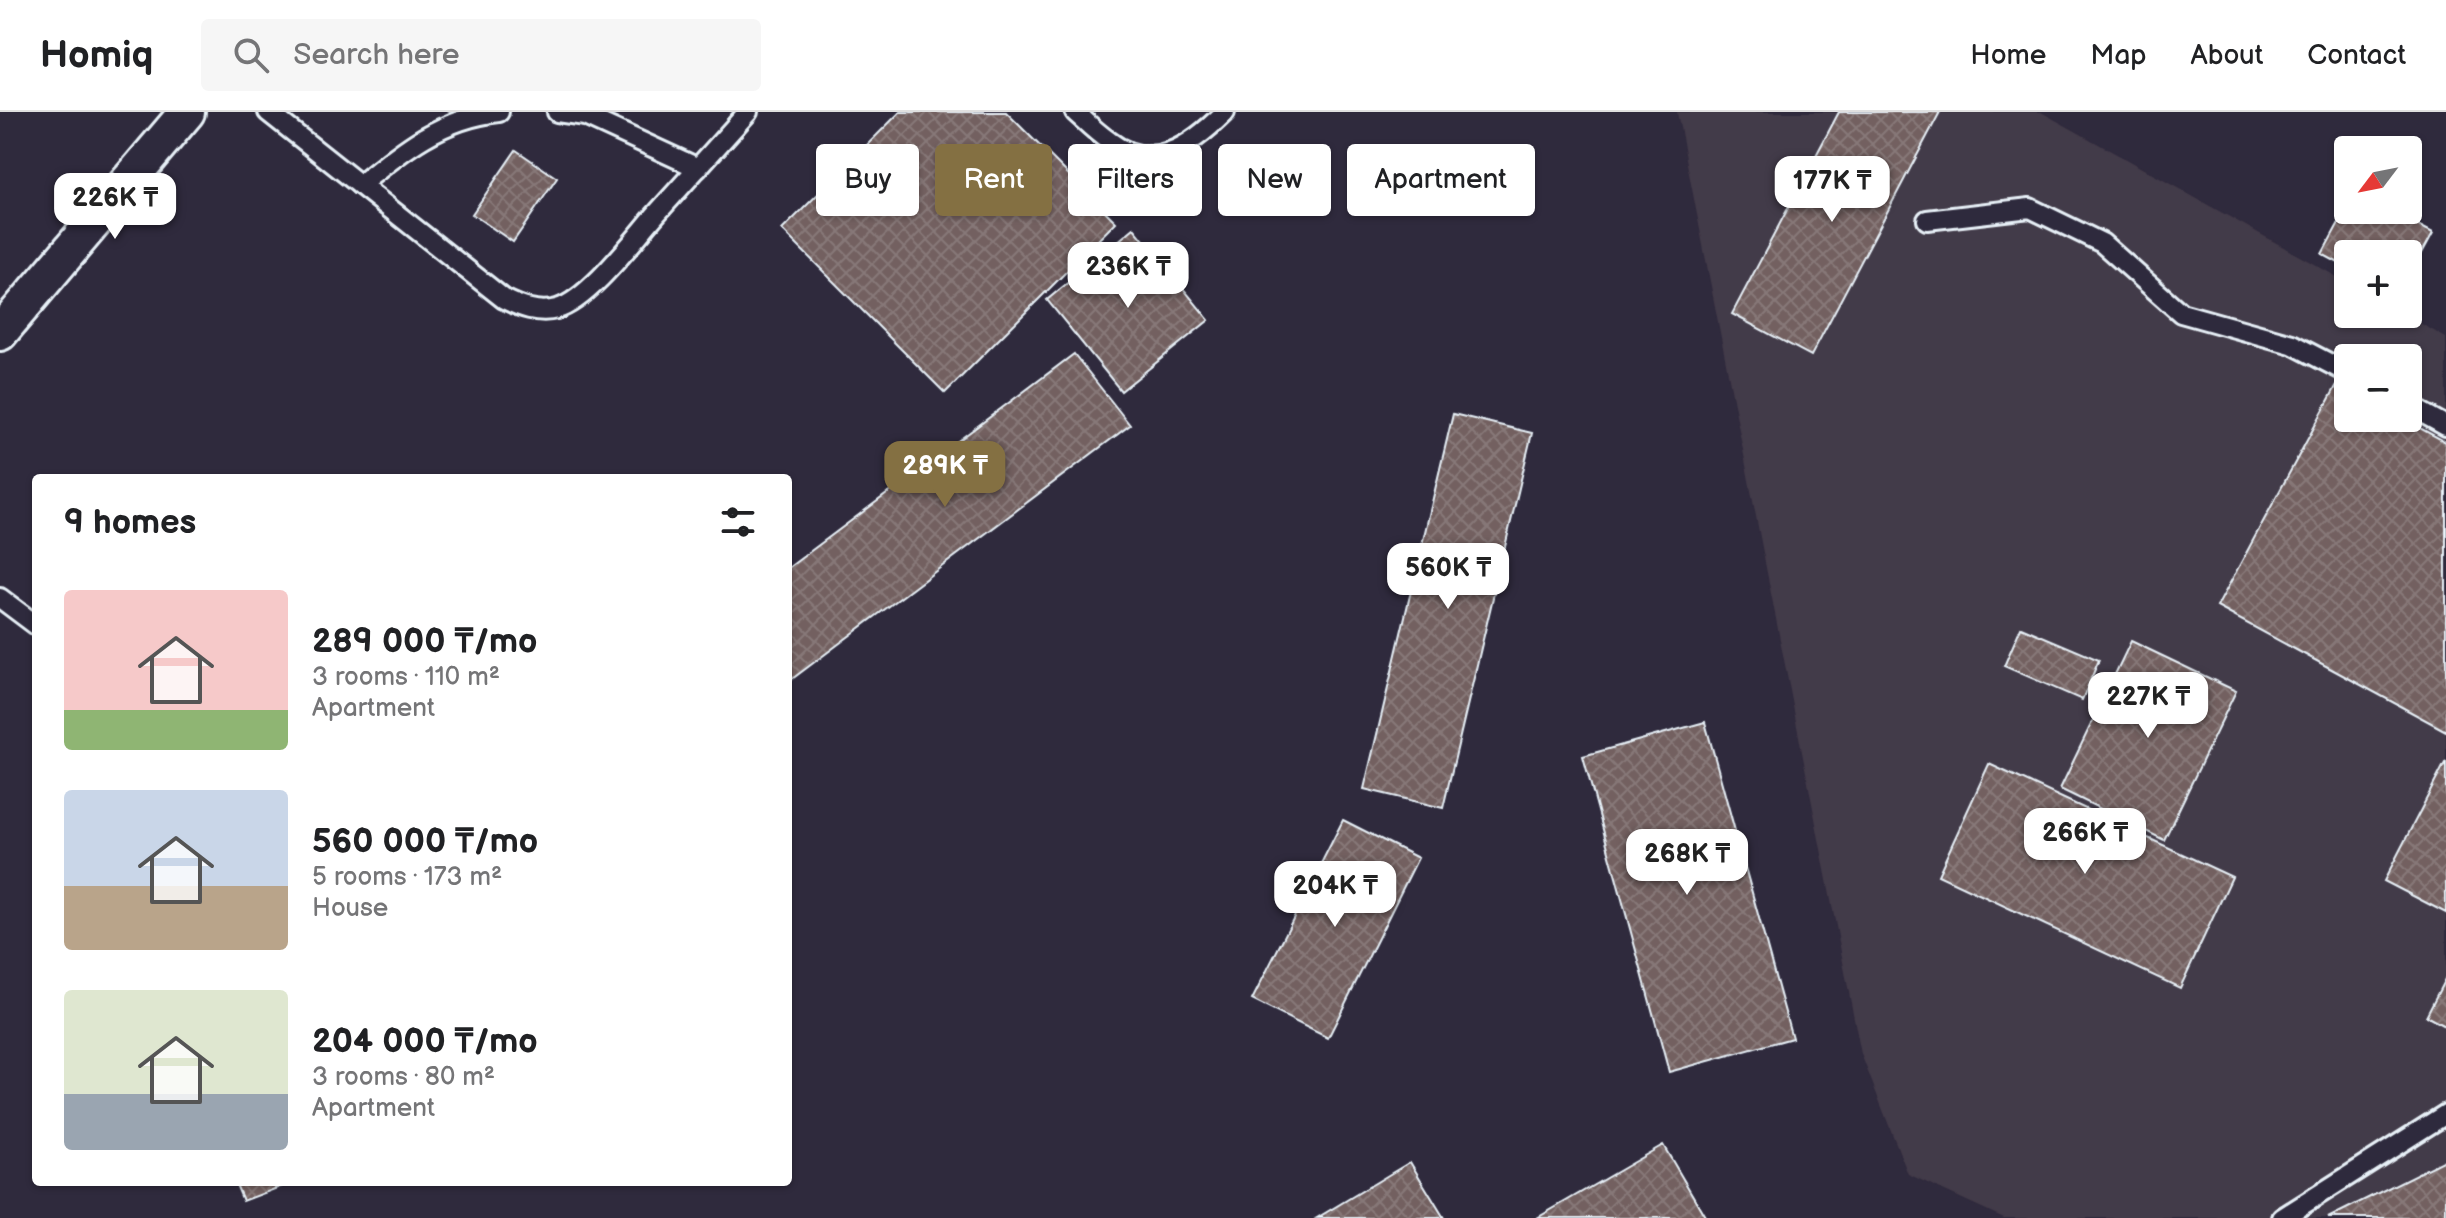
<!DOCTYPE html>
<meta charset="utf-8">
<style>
:root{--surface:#fff;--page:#f6f6f6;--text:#202124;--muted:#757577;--line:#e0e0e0;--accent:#847042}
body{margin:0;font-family:"Balsamiq Sans",sans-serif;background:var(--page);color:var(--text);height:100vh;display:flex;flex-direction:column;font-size:30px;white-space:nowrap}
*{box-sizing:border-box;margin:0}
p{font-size:26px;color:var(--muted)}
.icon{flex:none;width:44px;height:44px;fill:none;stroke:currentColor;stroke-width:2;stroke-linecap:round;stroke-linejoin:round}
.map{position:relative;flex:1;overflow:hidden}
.drawer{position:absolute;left:32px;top:362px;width:760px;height:712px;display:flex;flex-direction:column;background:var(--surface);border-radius:8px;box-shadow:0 2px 6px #0004}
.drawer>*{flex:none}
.top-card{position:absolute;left:816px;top:32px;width:760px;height:72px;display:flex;gap:16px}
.needle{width:52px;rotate:238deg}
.fabs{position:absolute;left:2334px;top:24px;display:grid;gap:16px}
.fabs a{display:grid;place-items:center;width:88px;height:88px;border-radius:8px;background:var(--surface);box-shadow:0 2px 6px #0004;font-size:40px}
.price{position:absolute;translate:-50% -68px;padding:0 18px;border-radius:16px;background:#fff;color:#222;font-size:26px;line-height:52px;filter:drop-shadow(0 2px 4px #0008)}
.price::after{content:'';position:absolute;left:50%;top:48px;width:24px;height:18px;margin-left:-12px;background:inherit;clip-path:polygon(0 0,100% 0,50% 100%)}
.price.current{background:var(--accent);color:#fff}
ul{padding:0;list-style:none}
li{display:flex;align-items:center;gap:24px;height:200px;padding:0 32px}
li span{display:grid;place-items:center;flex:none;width:224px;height:160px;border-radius:8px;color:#555}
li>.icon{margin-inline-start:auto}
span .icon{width:96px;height:96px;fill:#fffc;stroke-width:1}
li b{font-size:34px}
h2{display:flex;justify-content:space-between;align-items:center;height:96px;padding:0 32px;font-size:34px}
.tag{padding:0 28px;border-radius:8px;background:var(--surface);box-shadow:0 2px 6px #0004;font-size:28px;line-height:72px}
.tag.current{background:var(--accent);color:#fff}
header{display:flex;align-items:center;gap:48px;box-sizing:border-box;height:112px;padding:0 40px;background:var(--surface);border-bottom:2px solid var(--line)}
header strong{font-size:38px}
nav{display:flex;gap:44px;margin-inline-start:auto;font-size:28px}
.search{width:560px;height:72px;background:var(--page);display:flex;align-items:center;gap:20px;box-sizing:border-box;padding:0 28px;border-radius:8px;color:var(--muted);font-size:30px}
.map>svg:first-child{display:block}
</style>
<header>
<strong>Homiq</strong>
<div class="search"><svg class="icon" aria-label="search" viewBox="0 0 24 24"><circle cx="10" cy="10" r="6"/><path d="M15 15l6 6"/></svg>Search here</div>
<nav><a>Home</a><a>Map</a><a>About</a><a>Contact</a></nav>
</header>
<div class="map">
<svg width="2446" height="1106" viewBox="0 0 2446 1106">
<defs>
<pattern id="building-cross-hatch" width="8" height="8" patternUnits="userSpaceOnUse" patternTransform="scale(2)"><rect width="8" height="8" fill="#736160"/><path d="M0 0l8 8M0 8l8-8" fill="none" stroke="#877878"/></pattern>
</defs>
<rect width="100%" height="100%" fill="#2f2a3d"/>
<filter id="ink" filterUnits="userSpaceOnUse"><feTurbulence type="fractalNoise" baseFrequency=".0125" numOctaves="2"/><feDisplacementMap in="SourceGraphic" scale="16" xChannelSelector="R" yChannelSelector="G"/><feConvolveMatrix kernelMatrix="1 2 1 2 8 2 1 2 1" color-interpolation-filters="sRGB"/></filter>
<g filter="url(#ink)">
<path fill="#433a48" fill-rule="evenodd" d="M1677,0h364l307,171v31h56l42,24v880h-442l-96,-44 -47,-120zM2348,246h60v60h-60z"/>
<g fill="url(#building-cross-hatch)" stroke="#e8f1f8" stroke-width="2">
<path d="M900,0h106l110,110 -171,171 -163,-163z"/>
<path d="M1839,0h101l-129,244 -79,-42z"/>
<path d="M516,38l41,28 -44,64 -41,-28z"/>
<path d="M2348,94v4h41l44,23 -25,46v-25h-60v14l-26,-14z"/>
<path d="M1134,116l75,92 -88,71 -74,-91z"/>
<path d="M1074,242l56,71 -342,257v-114z"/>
<path d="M2338,271l10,6v29h53l45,24v289l-229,-124z"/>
<path d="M1453,302l79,19 -89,375 -79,-19z"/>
<path d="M2021,515l78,33 -17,40 -78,-34z"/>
<path d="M2131,529l105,50 -72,149 -104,-51z"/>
<path d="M1705,610l87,316 -123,34 -86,-316z"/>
<path d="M2446,649v152l-62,-32z"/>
<path d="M1989,652l243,113 -52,111 -242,-113z"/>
<path d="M1343,708l75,38 -90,180 -76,-38z"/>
<path d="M2446,865v50l-20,-11z"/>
<path d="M1663,1033l43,73h-169z"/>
<path d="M2446,1047v59h-118z"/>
<path d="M1410,1050l34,56h-127z"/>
<path d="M235,1070h58l-50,19z"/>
</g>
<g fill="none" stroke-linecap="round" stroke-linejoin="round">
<g stroke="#e8f1f8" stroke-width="24">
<g id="service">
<path d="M268,0l236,187c16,8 34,15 53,10 32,-9 78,-71 101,-97 30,-33 60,-67 90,-100"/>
<path d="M557,0l28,4 113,52"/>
<path d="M1075,0c11,10 22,21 34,29 44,34 84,3 116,-29"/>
<path d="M360,73c42,-35 82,-67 139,-73"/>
<path d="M1927,108l103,-12 72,35 79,70 111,31 56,29"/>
<path d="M2408,293l38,21"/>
<path d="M0,486l36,27"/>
<path d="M2282,1106l164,-104"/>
</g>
</g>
<g stroke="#e8f1f8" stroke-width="40">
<path id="minor" d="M0,221l187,-221"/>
</g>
<use href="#service" stroke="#2f2a3d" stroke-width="18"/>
<use href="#minor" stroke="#2f2a3d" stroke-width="34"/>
</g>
</g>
</svg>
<div class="fabs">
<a><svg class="needle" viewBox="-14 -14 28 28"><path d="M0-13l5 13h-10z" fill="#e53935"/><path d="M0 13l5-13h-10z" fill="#757577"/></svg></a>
<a>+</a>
<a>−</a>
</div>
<b class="price" style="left:1832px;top:112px">177K ₸</b>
<b class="price" style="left:115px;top:129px">226K ₸</b>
<b class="price" style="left:1128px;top:198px">236K ₸</b>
<b class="price current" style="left:945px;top:397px">289K ₸</b>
<b class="price" style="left:1448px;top:499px">560K ₸</b>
<b class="price" style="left:2148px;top:628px">227K ₸</b>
<b class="price" style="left:2085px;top:764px">266K ₸</b>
<b class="price" style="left:1687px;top:785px">268K ₸</b>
<b class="price" style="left:1335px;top:817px">204K ₸</b>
<div class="top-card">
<a class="tag">Buy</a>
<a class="tag current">Rent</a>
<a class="tag">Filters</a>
<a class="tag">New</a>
<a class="tag">Apartment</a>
</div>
<section class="drawer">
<h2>9 homes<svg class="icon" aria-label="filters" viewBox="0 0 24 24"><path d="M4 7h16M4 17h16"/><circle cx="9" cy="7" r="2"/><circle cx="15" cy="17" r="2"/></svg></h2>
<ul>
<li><span style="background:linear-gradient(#f6c9c9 75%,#8fb573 0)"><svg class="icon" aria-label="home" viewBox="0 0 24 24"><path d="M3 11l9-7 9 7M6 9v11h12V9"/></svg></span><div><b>289 000 ₸/mo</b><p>3 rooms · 110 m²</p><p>Apartment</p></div></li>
<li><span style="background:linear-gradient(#c9d6e8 60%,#b9a48a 0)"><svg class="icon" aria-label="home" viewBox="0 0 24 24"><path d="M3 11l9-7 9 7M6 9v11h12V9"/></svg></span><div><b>560 000 ₸/mo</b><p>5 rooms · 173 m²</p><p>House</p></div></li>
<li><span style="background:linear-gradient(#dfe7d0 65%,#9aa5b1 0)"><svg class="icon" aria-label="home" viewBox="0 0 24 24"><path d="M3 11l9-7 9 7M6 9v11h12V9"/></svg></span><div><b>204 000 ₸/mo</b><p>3 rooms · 80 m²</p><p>Apartment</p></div></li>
</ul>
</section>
</div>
